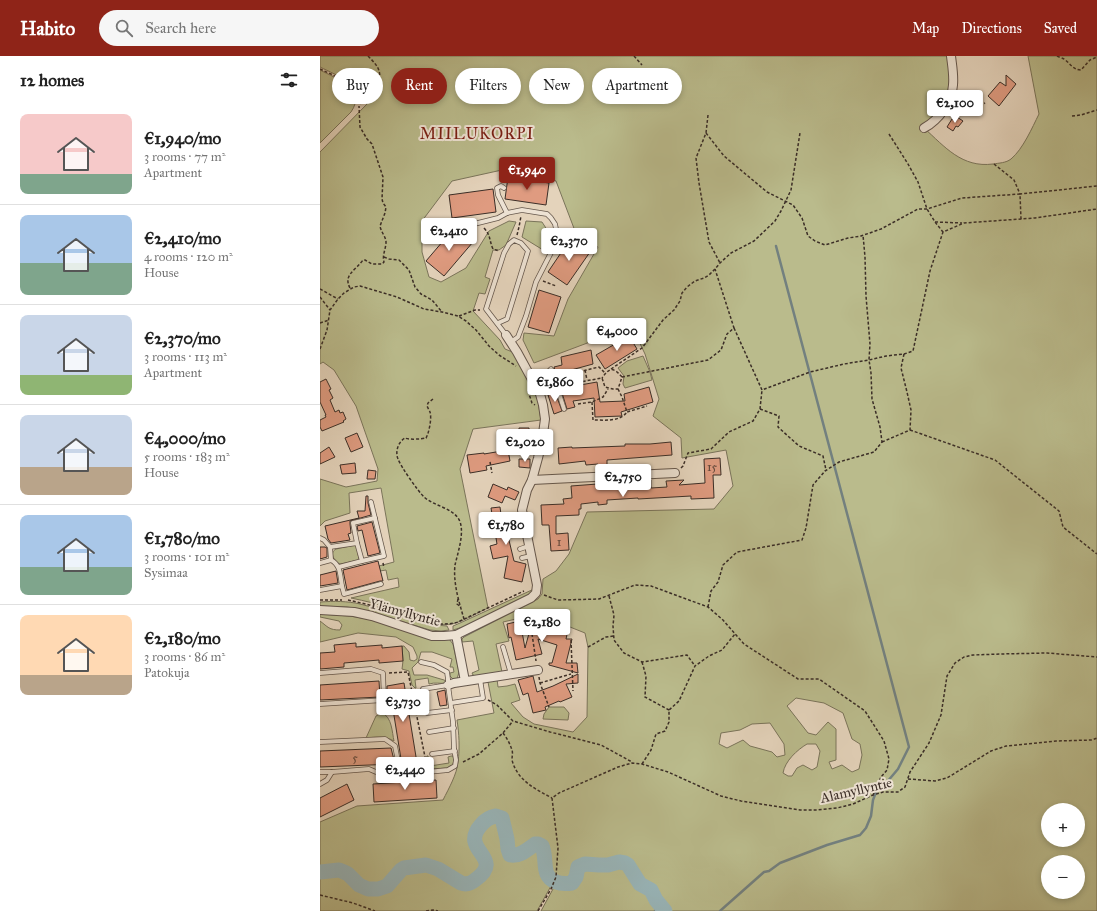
<!DOCTYPE html>
<meta charset="utf-8">
<style>
:root{--surface:#fff;--page:#f6f6f6;--text:#222;--muted:#767676;--line:#e0e0e0;--accent:#8f2418}
body{margin:0;font-family:"IM FELL Great Primer",serif;background:var(--page);color:var(--text);height:100vh;display:flex;flex-direction:column;font-size:15px;white-space:nowrap}
*{box-sizing:border-box;margin:0}
p{font-size:13px;color:var(--muted)}
.icon{flex:none;width:22px;height:22px;fill:none;stroke:currentColor;stroke-width:2;stroke-linecap:round;stroke-linejoin:round}
.map{position:relative;flex:1;overflow:hidden}
.sheet{display:flex;flex-direction:column;background:var(--surface);width:320px}
.sheet>*{flex:none}
.guide{position:absolute;left:12px;top:12px;width:380px;height:36px;display:flex;gap:8px}
.fabs{position:absolute;left:721px;top:747px;display:grid;gap:8px}
.fabs a{display:grid;place-items:center;width:44px;height:44px;border-radius:50%;background:var(--surface);box-shadow:0 2px 6px #0003;font-size:20px}
.price{position:absolute;translate:-50% -34px;padding:0 9px;border-radius:4px;background:#fff;color:#222;font-size:13px;line-height:26px;filter:drop-shadow(0 1px 2px #0008)}
.price::after{content:'';position:absolute;left:50%;top:24px;width:12px;height:9px;margin-left:-6px;background:inherit;clip-path:polygon(0 0,100% 0,50% 100%)}
.price.selected{background:var(--accent);color:#fff}
ul{padding:0;list-style:none}
li{display:flex;align-items:center;gap:12px;height:100px;padding:0 20px}
li+li{border-top:1px solid var(--line)}
li span{display:grid;place-items:center;flex:none;width:112px;height:80px;border-radius:8px;color:#555}
li>.icon{margin-inline-start:auto}
span .icon{width:48px;height:48px;fill:#fffc;stroke-width:1}
li b{font-size:17px}
h2{display:flex;justify-content:space-between;align-items:center;height:48px;padding:0 20px;font-size:17px}
.pill{padding:0 14px;border-radius:18px;background:var(--surface);box-shadow:0 2px 6px #0003;font-size:14px;line-height:36px}
.pill.selected{background:var(--accent);color:#fff}
header{display:flex;align-items:center;gap:24px;box-sizing:border-box;height:56px;padding:0 20px;background:var(--accent);color:#fff}
header strong{font-size:19px}
nav{display:flex;gap:22px;margin-inline-start:auto;font-size:14px}
.search{width:280px;height:36px;background:var(--page);display:flex;align-items:center;gap:10px;box-sizing:border-box;padding:0 14px;border-radius:22px;color:var(--muted);font-size:15px}
main{display:flex;flex:1;min-height:0}
.map>svg:first-child{display:block}
</style>
<header>
<strong>Habito</strong>
<div class="search"><svg class="icon" aria-label="search" viewBox="0 0 24 24"><circle cx="10" cy="10" r="6"/><path d="M15 15l6 6"/></svg>Search here</div>
<nav><a>Map</a><a>Directions</a><a>Saved</a></nav>
</header>
<main>
<section class="sheet">
<h2>12 homes<svg class="icon" aria-label="filters" viewBox="0 0 24 24"><path d="M4 7h16M4 17h16"/><circle cx="9" cy="7" r="2"/><circle cx="15" cy="17" r="2"/></svg></h2>
<ul>
<li><span style="background:linear-gradient(#f6c9c9 75%,#7fa58c 0)"><svg class="icon" aria-label="home" viewBox="0 0 24 24"><path d="M3 11l9-7 9 7M6 9v11h12V9"/></svg></span><div><b>€1,940/mo</b><p>3 rooms · 77 m²</p><p>Apartment</p></div></li>
<li><span style="background:linear-gradient(#a9c7e8 60%,#7fa58c 0)"><svg class="icon" aria-label="home" viewBox="0 0 24 24"><path d="M3 11l9-7 9 7M6 9v11h12V9"/></svg></span><div><b>€2,410/mo</b><p>4 rooms · 120 m²</p><p>House</p></div></li>
<li><span style="background:linear-gradient(#c9d6e8 75%,#8fb573 0)"><svg class="icon" aria-label="home" viewBox="0 0 24 24"><path d="M3 11l9-7 9 7M6 9v11h12V9"/></svg></span><div><b>€2,370/mo</b><p>3 rooms · 113 m²</p><p>Apartment</p></div></li>
<li><span style="background:linear-gradient(#c9d6e8 65%,#b9a48a 0)"><svg class="icon" aria-label="home" viewBox="0 0 24 24"><path d="M3 11l9-7 9 7M6 9v11h12V9"/></svg></span><div><b>€4,000/mo</b><p>5 rooms · 183 m²</p><p>House</p></div></li>
<li><span style="background:linear-gradient(#a9c7e8 65%,#7fa58c 0)"><svg class="icon" aria-label="home" viewBox="0 0 24 24"><path d="M3 11l9-7 9 7M6 9v11h12V9"/></svg></span><div><b>€1,780/mo</b><p>3 rooms · 101 m²</p><p>Sysimaa</p></div></li>
<li><span style="background:linear-gradient(#ffd9b3 75%,#b9a48a 0)"><svg class="icon" aria-label="home" viewBox="0 0 24 24"><path d="M3 11l9-7 9 7M6 9v11h12V9"/></svg></span><div><b>€2,180/mo</b><p>3 rooms · 86 m²</p><p>Patokuja</p></div></li>
</ul>
</section>
<div class="map">
<svg width="777" height="855" viewBox="0 0 777 855">
<rect width="100%" height="100%" fill="#e4d3bb"/>
<filter id="stains"><feTurbulence type="fractalNoise" baseFrequency=".005" numOctaves="4"/><feColorMatrix values="0 0 0 0 .2 0 0 0 0 .09 0 0 0 0 .02 0 0 0 .5 -.17"/></filter>
<radialGradient id="worn" r=".72"><stop offset=".6" stop-color="#630" stop-opacity="0"/><stop offset="1" stop-color="#630" stop-opacity=".3"/></radialGradient>
<g fill="#babb8c" stroke="#7a745a" fill-rule="evenodd">
<path d="M0,0h631l-1,42 -26,30c21,19 38,40 69,36 6,-1 13,-1 18,-5 12,-10 21,-31 28,-45l-11,-58h69v855h-556l12,-22 -2,-3 -14,25h-217v-89l37,-16 86,-6c6,-12 14,-26 15,-38 2,-14 1,-29 -1,-42l37,-7 -6,-31 9,-3 1,8 9,-1 8,-2 5,16 -9,3 12,14 11,7 39,8 14,-15 1,-70 -3,-14 -45,-18 -24,4 -13,3 6,19 -13,3 6,28 -27,4 -2,-1 -1,-2 7,-3 -6,-29 -11,1v-3l2,-2 74,-38 4,-5 1,-15 13,-8 13,-17 18,-42 127,-3 19,-23 -7,-36 -44,8 -1,-20 -28,-22 6,-17 -14,-45 -11,-23 -36,8 -64,24 -11,-23 1,-7 30,3 14,-37 30,-52 -23,-16 -19,-50 -36,-15 -68,15 -30,40v31l7,25 12,5 25,-14 23,-37 20,-10 7,1 -10,23 -7,5h-6l-8,27 5,2 -5,15 -6,-1 -6,18 27,29 5,9 10,4 22,42 4,25 -68,9 -13,40 28,139c-11,5 -24,13 -36,16 -17,4 -44,-10 -60,-15 -13,-5 -27,-8 -41,-11l48,-11 -1,-9 -10,2 -2,-10 -6,1 -1,-5 15,-4 -13,-74 -32,5 1,20 -25,8 -5,5v-47l26,8 31,-6 1,-12 -22,-63 -22,-36 -11,-8 -3,2v-212l47,-48c-7,-20 -29,-28 -47,-37zM476,642l28,5 19,10 9,26 8,5 2,11 -3,14 -7,3 -10,-7 -10,4 -3,-7 7,-2v-31l-8,-7 -12,13 -8,-2 -21,-27zM450,667l14,21 1,11 -8,2 -5,-5 -22,-6 -7,-6 -16,8 -8,-4 2,-11 19,-3 12,-6zM487,688h9l4,7 -3,16 -5,3 -9,-5 -6,3 -5,8h-4l-5,-3c2,-12 14,-23 24,-29zM728,754h30v30h-30zM728,806h30v30h-30z"/>
<path d="M0,14c17,9 47,19 31,42l-31,31z"/>
<path d="M206,165l16,1 13,20 -7,11 -26,-16z"/>
<path d="M323,300l7,16 2,8 -27,8 -2,-4 1,-8 -6,-8 9,-7z"/>
<path d="M35,489l2,2 2,13 -19,4c-6,-3 -11,-11 -4,-15z"/>
<path d="M214,533l-2,5 -66,32 -13,4v-4l7,-3z"/>
<path d="M0,546c14,-1 27,-1 40,2 29,7 57,21 87,22l2,4 -8,1 -11,-1 -70,-21 -13,-2 -27,-1z"/>
<path d="M0,558l30,2 23,4 76,19 4,5 6,28 -2,7 -3,1 -4,-4v-3l4,-1 -1,-5h-3l2,-8 -20,-7h-11l-3,10 -6,6 2,7h13l17,5 2,1 -1,2c-5,1 -10,-1 -16,1l-1,-6 -13,2 1,8h-1l-3,-3 -3,-14 -7,-2 1,-8 -1,-15h2l5,6 1,8 4,1 3,-2v-3l-4,-9 -17,-10 -38,-4 -38,9v-21c8,6 9,9 20,9l2,-5 -3,-4 -19,-4z"/>
<path d="M229,651h15l5,6 -1,7 -25,-1 1,-5z"/>
<path d="M62,657c10,4 10,19 12,28 -9,-5 -18,-4 -28,-3l10,-22z"/>
<path d="M107,700h1l2,10 19,-3 -1,-6 3,-1h2l1,4 -1,4 -6,4 -19,1 -2,-11z"/>
</g>
<g fill="none" stroke-linecap="round" stroke-linejoin="round">
<g stroke="#73807f" stroke-width="2.5">
<path d="M335,855l4,-8"/>
<path d="M400,855l44,-39 5,-1 11,-8 47,-18 33,-10 6,-7 5,-12 2,-16 5,-13 9,-5 11,-13 11,-22 -133,-501"/>
</g>
<path stroke="#99b6ba" stroke-width="15" d="M0,816l19,-2 5,2 4,2 11,11 9,4h10l9,-3 14,-16 3,-2 22,-3 12,4 23,14c5,2 9,1 14,-3 32,-23 -17,-29 6,-55 4,-5 9,-8 15,-9l6,2 5,21 1,10 2,6c10,2 18,-6 25,-11h3l4,2c6,13 -2,30 14,36 5,2 10,2 16,1l4,-6 2,-10 7,-3 14,1h9l11,-3 6,1 3,2 12,19 11,6 5,10 9,11"/>
</g>
<g fill="#df9b80" stroke="#3b2e27">
<path d="M686,19l10,9 -17,22 -11,-10 12,-14 6,4z"/>
<path d="M637,61l6,4 -5,6 -2,-1 -3,5 -6,-4 5,-8 2,1z"/>
<path d="M188,121l41,6 -3,22 -41,-6z"/>
<path d="M173,133l3,23 -44,6 -3,-23z"/>
<path d="M135,171l5,4v3l5,1 8,7 -29,34 -18,-15z"/>
<path d="M251,182l19,14 -23,33 -19,-13z"/>
<path d="M219,234l22,7 -12,36 -21,-6z"/>
<path d="M309,280l8,13 -32,20 -9,-14z"/>
<path d="M271,294l2,14 -29,8 5,15 28,-5 3,20 25,-1 -1,-7 25,-7 4,15 -32,10 1,4 -27,1 -1,-19 -21,3 2,6 -8,2 -13,-42 8,-2 -1,-8z"/>
<path d="M228,313l5,16 -7,3 -6,-16z"/>
<path d="M6,323l5,10 -2,1 4,8 -3,2 5,12 4,-2 1,3 3,-1 3,7 -3,2 1,1 -22,9 -2,-4v-7l6,-3 -1,-2h1l-6,-13v-20z"/>
<path d="M235,336l7,19 -8,3 -6,-19z"/>
<path d="M199,372h10v2l5,1v16l-15,-1z"/>
<path d="M37,377l6,14 -12,5 -6,-14z"/>
<path d="M351,386l1,13 -65,5v7l-9,1v-4l-12,1 -1,-4 -26,3 -1,-16 14,-1v1l53,-2v-2h25z"/>
<path d="M9,391l6,10 -15,7v-11z"/>
<path d="M188,394l2,11 -24,5 1,4 -17,3 -3,-18 17,-2v1z"/>
<path d="M400,402l1,17h-8l1,23 -23,1v-3l-53,3v-1l-31,2v4l-9,1v-3l-17,2v5h-2v6l-23,1v18l12,-1 1,17 -18,1 -2,-26h-7l-1,-20 23,-1 -1,-5 9,-1 -1,-12 80,-6v8l16,-1 -1,-6 18,-1 -5,5 26,-2 -1,-24z"/>
<path d="M199,403h11v9l-11,-1z"/>
<path d="M35,407l1,10 -14,1 -2,-9z"/>
<path d="M48,414l8,1 -1,8h-8z"/>
<path d="M173,428l14,6 1,-3 11,5 -4,8 -10,-4 -3,7 -14,-6z"/>
<path d="M46,440h2v7l3,12 -21,6v3l1,9 -3,1 2,6 -19,3 -3,-4 -3,-13 34,-8 -2,-7h8z"/>
<path d="M180,451l2,15 12,-3 3,12 -10,1 7,29 12,3 -4,18 -18,-4 4,-22 -15,3 -3,-13 7,-2 -6,-36z"/>
<path d="M52,466l8,31 -12,3 -6,-26 -4,1 -1,-5z"/>
<path d="M0,491h5l2,1v9l-7,2z"/>
<path d="M58,505l5,20h-3l-33,9 -4,-20z"/>
<path d="M16,515l2,12 -18,3v-11z"/>
<path d="M213,563l14,4v1l21,6 -2,9h6l-6,24h11l1,10 -29,-8v-2h3l5,-18 -19,-6 4,15 -26,6 -5,-23 -2,1 -2,-14 13,-3 5,27z"/>
<path d="M36,587v4l26,-2v3l20,-2 1,15 -24,2v-3l-35,3v4l-24,2v-16l15,-1 -1,-7z"/>
<path d="M258,618v9l-12,1 6,13 -12,5 -1,-1 -14,6 1,3 -13,3 -5,-20 -5,2 -5,-15 15,-4 4,16 16,-6z"/>
<path d="M59,625l1,16 -60,3v-15z"/>
<path d="M84,627l13,80 -15,2 -11,-68 -4,1v-12z"/>
<path d="M125,634l2,15 -7,1 -3,-14z"/>
<path d="M71,692l4,16 -75,3v-16z"/>
<path d="M116,724l1,18 -63,4 -1,-18z"/>
<path d="M27,728l7,16 -34,17v-19z"/>
</g>
<g fill="none" stroke-linecap="round" stroke-linejoin="round">
<g stroke="#65574c" stroke-width="5.5">
<g id="service">
<path d="M184,132l-3,-2 -4,2 1,7 9,18 15,-3 25,4 4,4 4,6 3,15 -22,43 -10,34 -8,21 -7,5"/>
<path d="M143,176l11,-8 24,-6 9,-5"/>
<path d="M178,267l9,-4 21,-68 -7,-8 -7,-3 -5,4 -5,9 -18,56 20,26"/>
<path d="M231,313l13,40"/>
<path d="M220,338l17,-7"/>
<path d="M0,482l4,2 6,7 27,-4 -4,-20 22,-5"/>
<path d="M200,493l9,-3"/>
<path d="M202,502l9,-2"/>
<path d="M11,504c10,5 9,16 11,26"/>
<path d="M42,505l22,-5 -13,-54"/>
<path d="M0,507l11,-3 -1,-13"/>
<path d="M19,511l23,-6 -5,-18"/>
<path d="M0,534l22,-4 2,8 37,-10"/>
<path d="M183,591l8,27"/>
<path d="M0,617l51,-4 12,4 1,27 -64,4"/>
<path d="M103,633l25,-4"/>
<path d="M131,647l32,-5 -3,-19"/>
<path d="M107,657l25,-3"/>
<path d="M109,676l25,-4"/>
<path d="M0,686l65,-3 10,7 5,25"/>
<path d="M112,698l23,-3"/>
<path d="M0,716h12l37,-3 7,3 24,-1 28,1 20,-2 7,-4 1,-6 -2,-11 -1,-27 -5,-37v-6l-1,-7 -13,-7 -13,-3"/>
<path d="M0,728l7,-4 5,-8"/>
</g>
</g>
<g stroke="#65574c" stroke-width="10">
<g id="minor">
<path d="M604,72c15,-8 28,-26 29,-43 1,-10 -1,-20 -2,-29"/>
<path d="M212,424l143,-7"/>
<path d="M0,554l34,2 18,4 60,20h12l12,-1 75,-37 5,-5 1,-8 -15,-75 5,-20 5,-10 6,-22 4,-17 3,-22 -2,-14 -3,-11 -23,-42 -11,-17"/>
<path d="M136,579l9,46"/>
<path d="M128,629l6,-2 84,-13"/>
</g>
</g>
<g stroke="#3b2e27" stroke-width="1.5" stroke-dasharray="3 2" stroke-linecap="butt">
<path d="M48,0c12,12 13,15 11,31"/>
<path d="M314,0l8,9"/>
<path d="M737,0c2,1 5,2 7,3 6,4 9,11 17,11l9,-10 7,-3"/>
<path d="M0,13l13,6 20,12 8,17"/>
<path d="M388,59l-2,18 -10,25 3,25 10,59 11,21"/>
<path d="M637,60c8,-7 20,-8 28,-13"/>
<path d="M752,60l9,-1 16,-5"/>
<path d="M386,77l18,23 43,36 26,13 9,13 6,18 7,5 10,4 23,-7 13,-2 20,-7 37,-20h9l35,-11 58,-4 1,25"/>
<path d="M569,78l19,30 10,18 9,27 8,13 8,10"/>
<path d="M674,108l20,16 6,14 77,-8"/>
<path d="M615,166l27,1"/>
<path d="M164,172c7,8 5,12 9,21l6,2"/>
<path d="M197,179l2,-8 2,-11"/>
<path d="M64,201l5,2 10,1 10,10 6,17 6,7 11,6 10,12"/>
<path d="M223,225l13,5"/>
<path d="M30,232c-7,-13 5,-17 13,-28h2l7,4h10l2,-2c-2,-7 2,-13 2,-20 0,-5 -5,-10 -6,-16l5,-13 1,-6 -3,-4 -1,-4 1,-22 -11,-33 -5,-5 -7,-12 -1,-21"/>
<path d="M0,233l18,10"/>
<path d="M0,241l10,13"/>
<path d="M139,260l16,-6h5"/>
<path d="M0,267l9,-3"/>
<path d="M414,272l28,62 48,-18 34,-8 25,-4 17,-4 18,-2 9,-3 17,-80 13,-39 21,-9 71,-5 62,-9"/>
<path d="M0,293l7,-19 3,-20 8,-11 6,-6 10,-6 6,-1 37,11 27,12 18,3 16,4 8,5 10,9 13,16 10,9 17,11"/>
<path d="M291,313l31,-21 21,-28 11,-10 6,-9 2,-8 5,-6 8,-6 9,-3 5,-3 6,-6 5,-6 11,-10 23,-12 21,-20 6,-10 10,-21 9,-57"/>
<path d="M265,314l2,10"/>
<path d="M254,317l25,-6 6,6"/>
<path d="M302,321l86,-17 13,-10 6,-16 7,-6 -19,-59"/>
<path d="M243,329l39,-7 3,9 8,2h5l4,-12c-9,-10 -12,-10 -20,1"/>
<path d="M298,333l4,8 5,15 20,-6"/>
<path d="M208,335l4,12 3,2"/>
<path d="M113,343l-5,4 -1,3c1,2 2,4 3,6 2,6 -1,21 -4,26 -5,1 -17,2 -21,0 -7,4 -10,14 -7,21 3,8 20,32 26,38 10,9 26,10 34,21 8,11 0,34 -3,47 -2,18 4,37 9,54"/>
<path d="M272,346l1,18c11,0 27,2 34,-8"/>
<path d="M258,348l14,-2 11,-5 5,-8"/>
<path d="M440,353l19,7 -1,11 21,19 24,10 3,14"/>
<path d="M590,374l85,30 64,51 4,16 34,27"/>
<path d="M562,386l28,-12 1,-20 -4,-18 -6,-24 3,-14"/>
<path d="M170,406l2,11"/>
<path d="M361,412l2,-2 5,-13 23,-4 18,-17 24,-11 7,-12 2,-19"/>
<path d="M63,507l1,5"/>
<path d="M224,539l14,5 41,-1 36,-14 16,1 57,21 15,13 21,24 54,35h21l46,32 19,30 5,18 -2,11 -6,7 -8,18"/>
<path d="M289,540l5,19 -1,11 1,14 10,13 18,9 45,-7 8,11"/>
<path d="M138,543l-1,5 4,3"/>
<path d="M0,544h22"/>
<path d="M28,544c13,3 27,6 40,10 22,6 47,19 70,12l66,-31"/>
<path d="M388,551l3,-16 7,-9 5,-17 14,-13 65,-12 4,-12 7,-43 12,-14 14,-9 35,-10 8,-10 -2,-15 -8,-28 -1,-26 -2,-13 1,-16 -4,-48 -1,-39 -2,-22"/>
<path d="M212,578l4,27"/>
<path d="M251,584l2,51"/>
<path d="M268,591l18,-10 8,-1"/>
<path d="M322,606l4,14 -1,21 24,13"/>
<path d="M69,617l19,-1 19,95"/>
<path d="M219,621l1,6 9,24"/>
<path d="M220,627l31,-9"/>
<path d="M168,644l9,5 16,16 37,11 51,13 31,17"/>
<path d="M183,677c4,5 7,11 9,17 1,3 0,6 0,10 5,20 23,29 40,38"/>
<path d="M143,706l16,-8 24,-21 10,-12"/>
<path d="M322,708l9,-14 5,-16 9,-3 4,-9v-12l10,-9 16,-35 14,-10 13,-6 13,-16"/>
<path d="M588,723l27,2 12,-3 44,-27 15,-5 50,-5 36,-1 5,-2"/>
<path d="M0,839l33,8 22,8"/>
<path d="M106,855l7,-1 5,1"/>
<path d="M218,855l13,-22 5,-12 2,-29 -6,-50 7,-5 59,-26 14,-4 10,1 26,8 53,24 20,5 59,9h17l20,-2 16,-4 20,-9 10,-3h15l7,-5 5,-15 19,-29 12,-28 6,-39 8,-13 9,-6 9,-2 27,-1 47,-1 50,4"/>
</g>
<use href="#service" stroke="#ede2d3" stroke-width="4"/>
<use href="#minor" stroke="#ede2d3" stroke-width="8"/>
</g>
<g text-anchor="middle" stroke-width="4" stroke-linejoin="round" paint-order="stroke">
<g font-size="12" fill="#64493d">
<text x="392" y="415">15</text>
<text x="239" y="490">1</text>
<text x="35" y="706">5</text>
</g>
<g font-size="14" fill="#3b2e27" stroke="#ede2d3">
<text transform="translate(85 556) rotate(15)" y="5">Ylämyllyntie</text>
<text transform="translate(536 734) rotate(-13)" y="5">Alamyllyntie</text>
</g>
<g font-size="16" letter-spacing="1" fill="#7a1f14" stroke="#ede2d3">
<text x="157" y="83">MIILUKORPI</text>
</g>
</g>
<rect width="100%" height="100%" filter="url(#stains)"/>
<rect width="100%" height="100%" fill="url(#worn)"/>
</svg>
<div class="fabs">
<a>+</a>
<a>−</a>
</div>
<b class="price" style="left:635px;top:68px">€2,100</b>
<b class="price selected" style="left:207px;top:135px">€1,940</b>
<b class="price" style="left:129px;top:196px">€2,410</b>
<b class="price" style="left:249px;top:206px">€2,370</b>
<b class="price" style="left:297px;top:296px">€4,000</b>
<b class="price" style="left:235px;top:347px">€1,860</b>
<b class="price" style="left:205px;top:407px">€2,020</b>
<b class="price" style="left:303px;top:442px">€2,750</b>
<b class="price" style="left:186px;top:490px">€1,780</b>
<b class="price" style="left:222px;top:587px">€2,180</b>
<b class="price" style="left:83px;top:667px">€3,730</b>
<b class="price" style="left:85px;top:735px">€2,440</b>
<div class="guide">
<a class="pill">Buy</a>
<a class="pill selected">Rent</a>
<a class="pill">Filters</a>
<a class="pill">New</a>
<a class="pill">Apartment</a>
</div>
</div>
</main>
